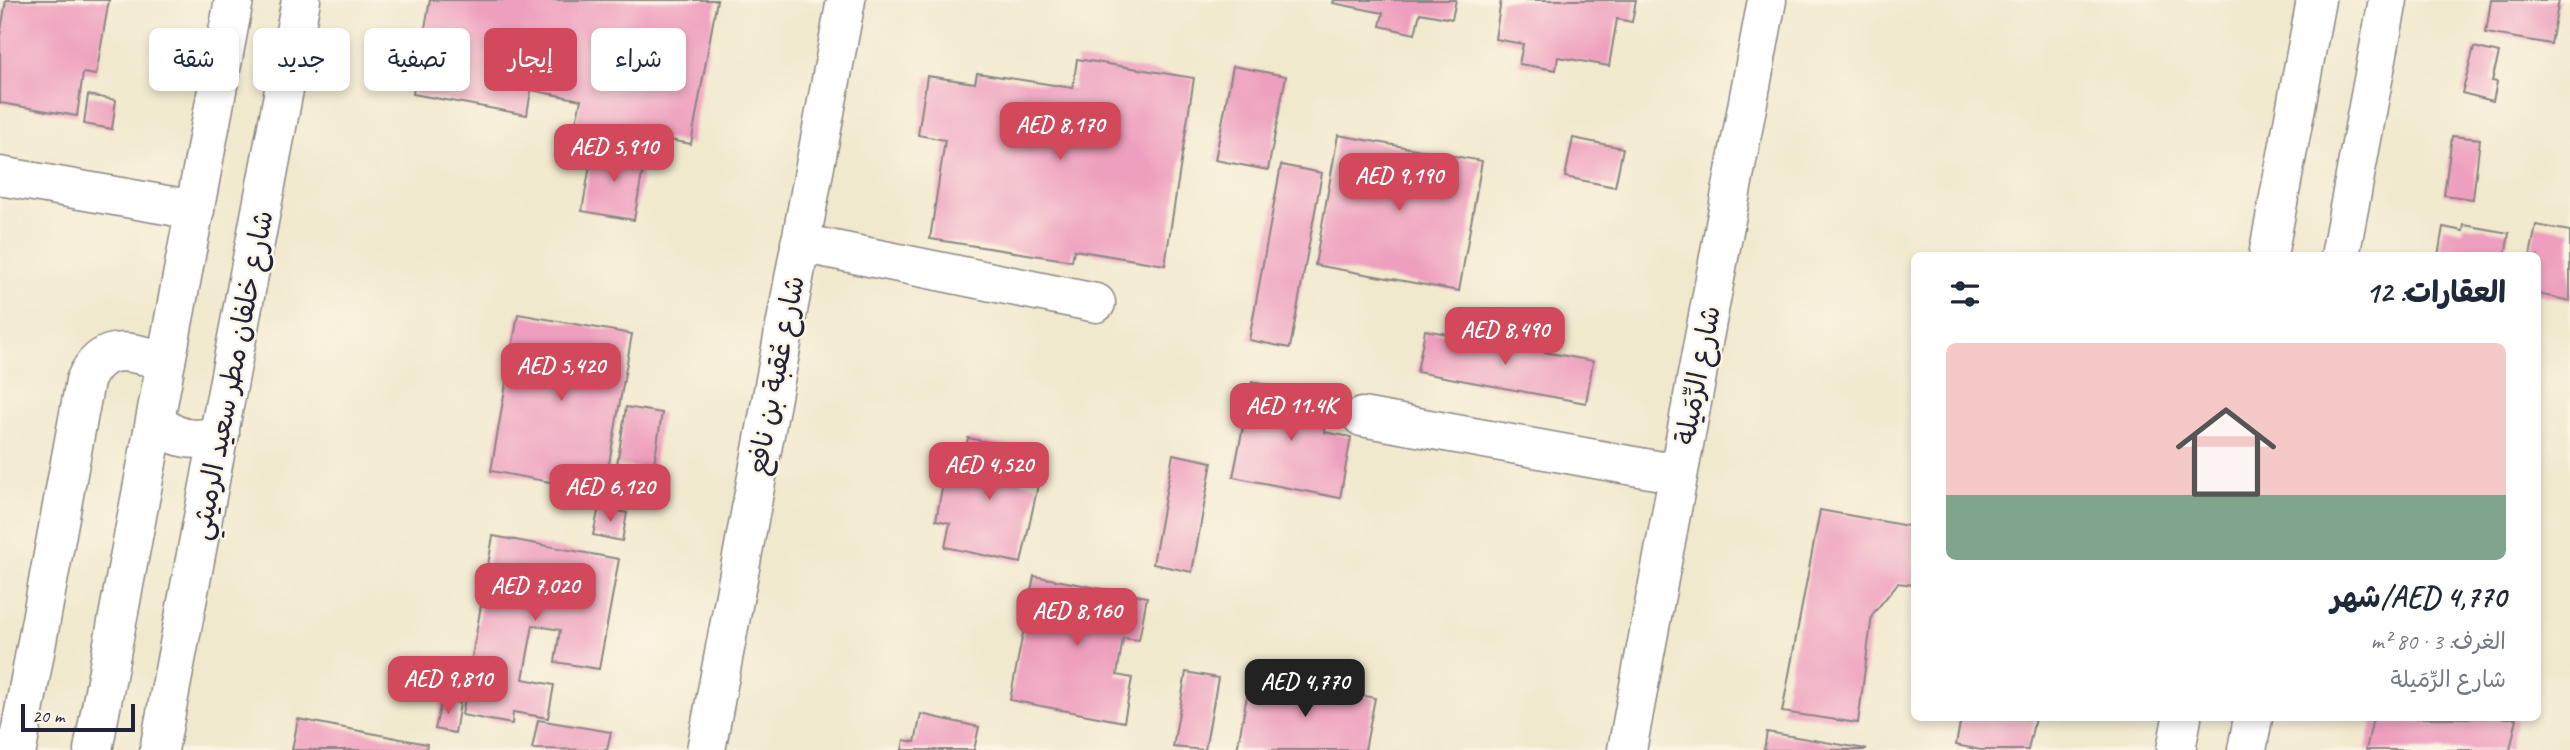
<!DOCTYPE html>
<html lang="ar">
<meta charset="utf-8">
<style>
:root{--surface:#fff;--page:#f6f6f7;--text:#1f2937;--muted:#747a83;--accent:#d1495b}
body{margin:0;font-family:Caveat,"Playpen Sans Arabic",sans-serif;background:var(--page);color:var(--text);direction:rtl;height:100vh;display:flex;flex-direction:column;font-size:26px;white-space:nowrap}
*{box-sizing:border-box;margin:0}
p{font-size:23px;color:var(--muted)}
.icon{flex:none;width:38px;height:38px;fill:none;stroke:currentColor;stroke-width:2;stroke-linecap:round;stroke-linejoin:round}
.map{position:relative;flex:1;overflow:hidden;direction:ltr}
.panel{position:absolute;left:1911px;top:252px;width:630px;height:469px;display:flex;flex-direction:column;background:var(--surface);border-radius:10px;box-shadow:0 4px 10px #0003;direction:rtl}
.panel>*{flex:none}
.top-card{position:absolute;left:21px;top:28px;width:665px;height:63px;direction:rtl;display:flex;gap:14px}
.scale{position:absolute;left:21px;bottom:18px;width:114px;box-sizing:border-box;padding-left:7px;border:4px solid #22223b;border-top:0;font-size:19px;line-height:24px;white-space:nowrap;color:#22223b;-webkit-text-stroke:5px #fcf5e5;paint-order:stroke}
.price{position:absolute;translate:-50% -60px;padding:0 16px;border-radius:14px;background:var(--accent);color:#fff;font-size:23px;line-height:46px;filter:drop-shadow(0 2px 4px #0008)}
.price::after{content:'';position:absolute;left:50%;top:42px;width:21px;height:16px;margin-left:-10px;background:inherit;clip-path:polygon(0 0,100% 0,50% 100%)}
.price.active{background:#222;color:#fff}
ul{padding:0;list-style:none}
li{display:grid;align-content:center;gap:14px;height:371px;padding:0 35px}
li span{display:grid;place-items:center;height:217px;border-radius:10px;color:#555}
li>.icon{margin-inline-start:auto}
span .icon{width:126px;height:126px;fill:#fffc;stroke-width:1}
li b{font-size:30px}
h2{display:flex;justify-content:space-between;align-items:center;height:84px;padding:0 35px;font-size:30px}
.chip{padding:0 24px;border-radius:10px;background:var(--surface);box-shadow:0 4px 10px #0003;font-size:24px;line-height:63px}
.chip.active{background:var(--accent);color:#fff}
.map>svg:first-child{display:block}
</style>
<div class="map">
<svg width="2570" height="750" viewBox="0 0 2570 750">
<rect width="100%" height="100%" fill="#fcf5e5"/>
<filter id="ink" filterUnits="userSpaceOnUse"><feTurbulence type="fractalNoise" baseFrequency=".0143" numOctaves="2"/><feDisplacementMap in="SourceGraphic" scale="14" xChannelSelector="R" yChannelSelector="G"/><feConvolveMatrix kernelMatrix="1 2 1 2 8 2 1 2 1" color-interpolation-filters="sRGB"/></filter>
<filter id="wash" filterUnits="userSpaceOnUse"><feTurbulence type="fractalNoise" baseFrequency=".00686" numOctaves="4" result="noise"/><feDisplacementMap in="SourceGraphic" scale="28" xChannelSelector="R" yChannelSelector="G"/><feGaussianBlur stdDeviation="1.57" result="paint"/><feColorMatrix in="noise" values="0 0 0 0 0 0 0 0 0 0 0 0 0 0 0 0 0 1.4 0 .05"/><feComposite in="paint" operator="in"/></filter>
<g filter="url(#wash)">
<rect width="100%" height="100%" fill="#f1e9ce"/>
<g id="blocks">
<g fill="#ee9ebe">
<path d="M6,0h103l-13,75 -13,-2 -6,43 -77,-13v-67z"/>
<path d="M430,0h287l-26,144 -115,-22 5,-22 -50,-10 -4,25 -114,-21z"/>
<path d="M1334,0h122l-4,19 -32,-6 -5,21 -35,-8 3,-13 -50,-10z"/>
<path d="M1501,0h135l-4,22 -15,-3 -8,47 -51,-9 -2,13 -37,-6 4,-20 -28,-5z"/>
<path d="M2491,0h68l-8,44 -65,-11z"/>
<path d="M2474,47l25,6 -7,28 5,1 -4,19 -31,-8z"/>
<path d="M1077,59l117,19 -29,187 -91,-15 -2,11 -142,-22 15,-99 -27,-5 9,-59 48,7 2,-10 96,15z"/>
<path d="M1233,66l53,10 -18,94 -53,-10z"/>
<path d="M88,95l28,5 -4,29 -28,-5z"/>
<path d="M1338,135l144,26 -23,130 -144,-26z"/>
<path d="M2452,136l28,3 -7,60 -29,-4z"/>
<path d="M1573,138l50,10 -8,39 -50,-10z"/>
<path d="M593,148l52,9 -11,63 -52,-9z"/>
<path d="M1281,165l41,8 -32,175 -41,-8z"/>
<path d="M2464,225l45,8 -4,23h-67l5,-29 20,4z"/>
<path d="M2536,225l34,6v70l-32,-7v-38h-8z"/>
<path d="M518,314l114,20 -28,158 -113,-21z"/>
<path d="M1425,330l168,31 -7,42 -169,-31z"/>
<path d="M1252,382l78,16 -6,34 27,5 -11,61 -107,-21z"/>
<path d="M626,407l36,6 -9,57 -36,-5z"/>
<path d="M968,438l61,12 -7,32 16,3 -17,78 -76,-16 5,-24 -14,-3 8,-43 15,3z"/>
<path d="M1173,454l39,8 -20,110 -39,-8z"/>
<path d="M599,507l28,6 -5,28 -29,-6z"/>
<path d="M1820,510l94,17v58l-16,-2 -26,32 -14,108 -76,-11z"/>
<path d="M493,536l126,23 -20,110 -44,-7 5,-32 -27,-5 -10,54 31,6 -6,33 -35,-6 -1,12 -50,-9z"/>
<path d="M1034,576l113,21 -8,43 -16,-2 -6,37 15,3 -8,44 -114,-22z"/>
<path d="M1186,672l32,6 -13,72 -32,-3z"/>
<path d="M1287,680l88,18 -10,52h-128l12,-65 36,8z"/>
<path d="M442,699l18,4 -5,30 -20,-4z"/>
<path d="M921,714l58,13 -5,23h-72l2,-10 11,2z"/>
<path d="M1961,718h74l-7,32h-47l-25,-5z"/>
<path d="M2373,718h144l-7,32h-144z"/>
<path d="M298,719l129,25 -1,6h-134z"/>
<path d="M538,720l73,12 -4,18 -75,-1z"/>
<path d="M1767,732l99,17v1h-102z"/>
</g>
</g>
</g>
<g filter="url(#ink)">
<use href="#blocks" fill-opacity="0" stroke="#8a8684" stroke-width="2"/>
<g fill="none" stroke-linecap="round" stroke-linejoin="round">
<g stroke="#8a8684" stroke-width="41">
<g id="minor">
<path d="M0,176l195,34"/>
<path d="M800,243l296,60"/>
<path d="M2268,256l48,-256"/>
<path d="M2340,256l48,-256"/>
<path d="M1362,417l316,57"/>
<path d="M156,420c17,20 40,23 64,14"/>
<path d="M17,750l68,-369c18,-42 47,-28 81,-20"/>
<path d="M93,750l141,-750"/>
<path d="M159,750l142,-750"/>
<path d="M706,750l140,-750"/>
<path d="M1627,750l140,-750"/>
<path d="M2176,750l6,-32"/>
<path d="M2247,750l6,-32"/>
</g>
</g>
<use href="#minor" stroke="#fff" stroke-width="38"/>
</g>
</g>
<g text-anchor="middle" stroke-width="5" stroke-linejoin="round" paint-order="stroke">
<g font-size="28" fill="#22223b" stroke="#fcf5e5">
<text transform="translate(231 375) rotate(-79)" y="10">شارع خلفان مطر سعيد الرميثي</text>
<text transform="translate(775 375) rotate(-79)" y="10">شارع عُقبة بن نافع</text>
<text transform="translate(1697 375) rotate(-79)" y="10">شارع الرِّمَيلة</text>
</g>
</g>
</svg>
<div class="scale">20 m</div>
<b class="price" style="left:1060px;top:162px">AED 8,170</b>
<b class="price" style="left:614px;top:184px">AED 5,910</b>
<b class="price" style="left:1399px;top:213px">AED 9,190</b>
<b class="price" style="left:1505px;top:367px">AED 8,490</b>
<b class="price" style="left:561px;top:403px">AED 5,420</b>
<b class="price" style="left:1291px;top:443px">AED 11.4K</b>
<b class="price" style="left:989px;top:502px">AED 4,520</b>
<b class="price" style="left:610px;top:524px">AED 6,120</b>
<b class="price" style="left:535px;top:623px">AED 7,020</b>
<b class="price" style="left:1077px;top:648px">AED 8,160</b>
<b class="price" style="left:448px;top:716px">AED 9,810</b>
<b class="price active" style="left:1305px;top:719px">AED 4,770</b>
<div class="top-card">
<a class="chip">شراء</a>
<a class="chip active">إيجار</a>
<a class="chip">تصفية</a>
<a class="chip">جديد</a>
<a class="chip">شقة</a>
</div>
<section class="panel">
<h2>العقارات: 12<svg class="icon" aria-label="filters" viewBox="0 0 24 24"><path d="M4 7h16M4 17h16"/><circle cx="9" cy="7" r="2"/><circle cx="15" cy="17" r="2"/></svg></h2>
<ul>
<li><span style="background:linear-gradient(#f6c9c9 70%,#7fa58c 0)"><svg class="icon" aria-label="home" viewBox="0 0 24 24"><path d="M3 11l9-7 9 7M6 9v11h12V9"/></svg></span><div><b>AED 4,770/شهر</b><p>الغرف: 3 · 80 m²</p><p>شارع الرِّمَيلة</p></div></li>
</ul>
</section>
</div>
